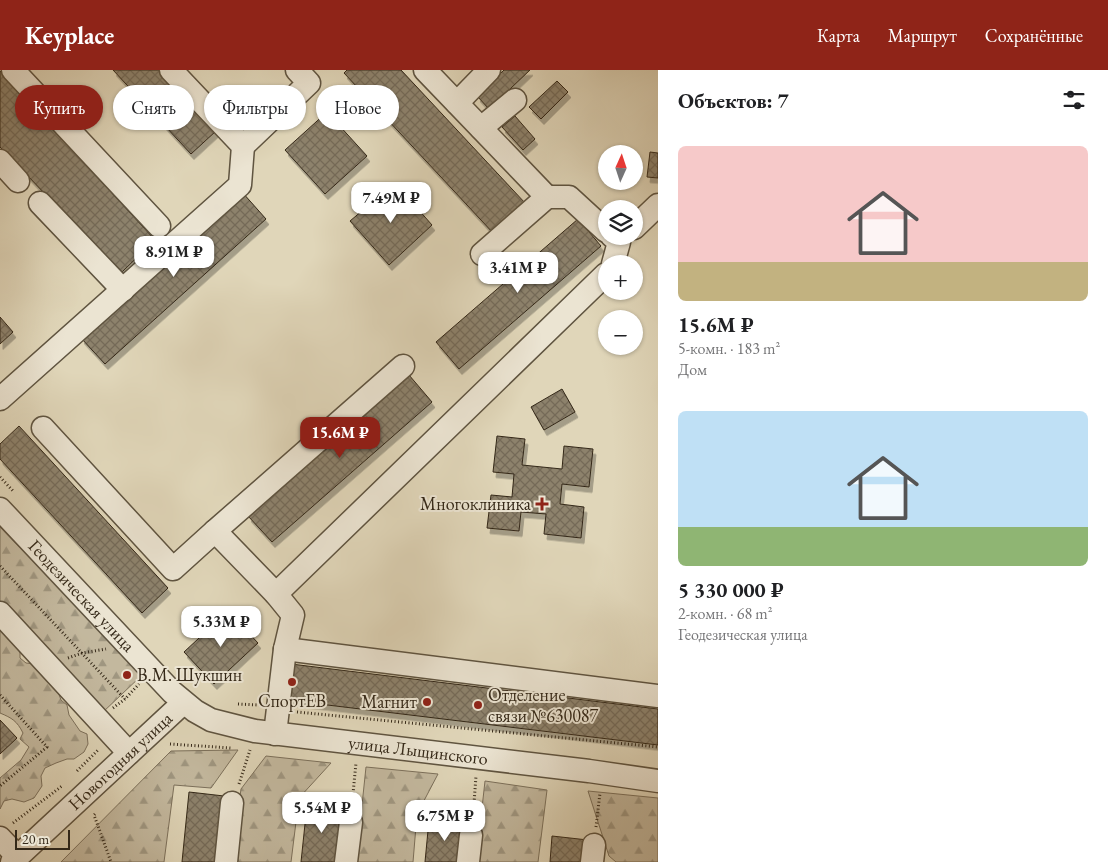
<!DOCTYPE html>
<html lang="ru">
<meta charset="utf-8">
<style>
:root{--surface:#fff;--page:#f2f2f2;--text:#202124;--muted:#757577;--accent:#8f2418}
body{margin:0;font-family:"EB Garamond",serif;background:var(--page);color:var(--text);height:100vh;display:flex;flex-direction:column;font-size:19px;white-space:nowrap}
*{box-sizing:border-box;margin:0}
p{font-size:16px;color:var(--muted)}
.icon{flex:none;width:28px;height:28px;fill:none;stroke:currentColor;stroke-width:2;stroke-linecap:round;stroke-linejoin:round}
.map{position:relative;flex:1;overflow:hidden}
.sheet{display:flex;flex-direction:column;background:var(--surface);width:450px}
.sheet>*{flex:none}
.hud{position:absolute;left:15px;top:15px;width:475px;height:45px;display:flex;gap:10px}
.needle{width:32px;rotate:3deg}
.fabs{position:absolute;left:598px;top:75px;display:grid;gap:10px}
.fabs a{display:grid;place-items:center;width:45px;height:45px;border-radius:50%;background:var(--surface);box-shadow:0 1px 4px #0004;font-size:25px}
.scale{position:absolute;left:15px;bottom:12px;width:55px;box-sizing:border-box;padding-left:5px;border:2px solid #342818;border-top:0;font-size:14px;line-height:18px;white-space:nowrap;color:#342818;-webkit-text-stroke:4px #ebe4d2;paint-order:stroke}
.price{position:absolute;translate:-50% -42px;padding:0 11px;border-radius:10px;background:#fff;color:#222;font-size:16px;line-height:32px;filter:drop-shadow(0 1px 2px #0008)}
.price::after{content:'';position:absolute;left:50%;top:30px;width:15px;height:11px;margin-left:-8px;background:inherit;clip-path:polygon(0 0,100% 0,50% 100%)}
.price.selected{background:var(--accent);color:#fff}
ul{padding:0;list-style:none}
li{display:grid;align-content:center;gap:10px;height:265px;padding:0 20px}
li span{display:grid;place-items:center;height:155px;border-radius:8px;color:#555}
li>.icon{margin-inline-start:auto}
span .icon{width:90px;height:90px;fill:#fffc;stroke-width:1}
li b{font-size:21px}
h2{display:flex;justify-content:space-between;align-items:center;height:60px;padding:0 20px;font-size:21px}
.chip{padding:0 18px;border-radius:22px;background:var(--surface);box-shadow:0 1px 4px #0004;font-size:18px;line-height:45px}
.chip.selected{background:var(--accent);color:#fff}
header{display:flex;align-items:center;gap:30px;box-sizing:border-box;height:70px;padding:0 25px;background:var(--accent);color:#fff}
header strong{font-size:24px}
nav{display:flex;gap:28px;margin-inline-start:auto;font-size:18px}
main{display:flex;flex:1;min-height:0}
.map>svg:first-child{display:block}
</style>
<header>
<strong>Keyplace</strong>
<nav><a>Карта</a><a>Маршрут</a><a>Сохранённые</a></nav>
</header>
<main>
<div class="map">
<svg width="658" height="792" viewBox="0 0 658 792">
<defs>
<pattern id="forest-firs" width="22" height="20" patternUnits="userSpaceOnUse" patternTransform="scale(1.25)"><rect width="22" height="20" fill="#c3b89e"/><path d="M5 1l3.5 6h-7zM16 11l3.5 6h-7z" fill="#9f9680"/></pattern>
<pattern id="building-cross-hatch" width="8" height="8" patternUnits="userSpaceOnUse" patternTransform="scale(1.25)"><rect width="8" height="8" fill="#8d826c"/><path d="M0 0l8 8M0 8l8-8" fill="none" stroke="#746a58"/></pattern>
<filter id="shadow"><feDropShadow dx="3" dy="5.5" stdDeviation="0" flood-color="#0004"/></filter>
</defs>
<rect width="100%" height="100%" fill="#e0d6b9"/>
<filter id="stains"><feTurbulence type="fractalNoise" baseFrequency=".004" numOctaves="4"/><feColorMatrix values="0 0 0 0 .2 0 0 0 0 .09 0 0 0 0 .02 0 0 0 .5 -.17"/></filter>
<radialGradient id="worn" r=".72"><stop offset=".6" stop-color="#630" stop-opacity="0"/><stop offset="1" stop-color="#630" stop-opacity=".3"/></radialGradient>
<g fill="url(#forest-firs)" stroke="#7c705b">
<path d="M0,457l116,120 25,29 -39,37 -45,-51 -57,-61z"/>
<path d="M0,558l20,23v7l6,5 10,1 20,22 5,14 6,5 2,10 11,16 7,3 1,10 -4,8 -10,7h-7l-11,4 -11,5 -4,8 1,10 -8,12 -10,4 -12,-3 -8,2 -4,8v-31l21,-18 8,-13 -9,-8 3,-6c-6,-12 -11,-15 -23,-20z"/>
<path d="M238,680l-27,38 -37,-3 -10,77h-103l110,-111z"/>
<path d="M266,686l65,7 -32,35 -8,64h-52l-6,-14 8,-59z"/>
<path d="M366,697l72,7 -21,40 -4,48h-57z"/>
<path d="M485,711l62,9 -9,72h-62z"/>
<path d="M588,721l70,7v64h-42l-7,-6z"/>
</g>
<g fill="url(#building-cross-hatch)" stroke="#342818" filter="url(#shadow)">
<path d="M113,0h46l57,61 -25,23z"/>
<path d="M347,0h54l125,134 -32,30 -150,-161z"/>
<path d="M504,0h26l-41,39 -12,-13z"/>
<path d="M0,1l155,169 -34,33 -121,-126z"/>
<path d="M557,11l11,11 -27,27 -12,-12z"/>
<path d="M327,42l40,44 -42,38 -40,-44z"/>
<path d="M515,46l20,23 -12,11 -21,-23z"/>
<path d="M650,82l8,1v25l-11,-1z"/>
<path d="M395,113l37,42 -43,40 -39,-44z"/>
<path d="M242,122l24,27 -161,145 -24,-26z"/>
<path d="M578,149l23,27 -142,123 -23,-27z"/>
<path d="M0,247l13,15 -13,12z"/>
<path d="M409,305l23,27 -160,140 -24,-26z"/>
<path d="M562,319l13,23 -31,18 -13,-23z"/>
<path d="M19,356l149,162 -26,25 -142,-154v-15z"/>
<path d="M497,366l28,3 -3,26 40,4 2,-23 29,3 -4,38 -27,-3 -2,20 24,3 -3,31 -37,-4 2,-20 -25,-2 -2,19 -32,-3 4,-33 21,2 2,-23 -21,-2z"/>
<path d="M228,541l30,32 -44,41 -30,-32z"/>
<path d="M291,594l367,45v36l-372,-45z"/>
<path d="M0,650l17,18 -17,16z"/>
<path d="M189,722l35,4 -6,66h-36z"/>
<path d="M307,735l36,3 -6,54h-36z"/>
<path d="M429,750l36,4 -4,38h-36z"/>
<path d="M552,766l36,4 -2,22h-36z"/>
</g>
<g fill="none" stroke-linecap="round" stroke-linejoin="round">
<g stroke="#5f5440" stroke-width="25">
<g id="minor">
<path d="M13,0l146,156"/>
<path d="M425,0l122,127"/>
<path d="M457,33l32,-33"/>
<path d="M481,58l34,-28"/>
<path d="M243,76l66,-63 -12,-13"/>
<path d="M0,91l18,20"/>
<path d="M40,133l83,87"/>
<path d="M634,158l24,-23"/>
<path d="M612,166l7,6 -6,22"/>
<path d="M482,184l65,-57h22l37,34"/>
<path d="M0,329l240,-214 3,-39 -72,-76"/>
<path d="M43,358l130,141 42,-38 61,63 17,21 -8,34 -10,85"/>
<path id="s1" d="M0,439l172,183 23,19 16,9 44,11 334,40 69,10"/>
<path d="M215,461l188,-165"/>
<path d="M276,524l330,-320"/>
<path d="M0,543l129,140"/>
<path d="M285,579l373,47"/>
<path d="M0,768l18,19"/>
<path id="s2" d="M12,792l171,-159"/>
<path d="M226,792l6,-59"/>
<path d="M346,792l5,-40"/>
<path d="M468,792l3,-27"/>
<path d="M592,792l2,-17"/>
</g>
</g>
<g stroke="#342818" stroke-width="3" stroke-dasharray="1 2.5" stroke-linecap="butt">
<path d="M0,407l14,15"/>
<path d="M0,496l125,133"/>
<path d="M68,588l14,-5 24,-4"/>
<path d="M0,625l47,52 -47,39"/>
<path d="M238,634l21,1"/>
<path d="M113,638l12,-9 14,-15"/>
<path d="M297,642l361,35"/>
<path d="M170,674l61,4"/>
<path d="M77,701l22,-22"/>
<path d="M239,714l11,-34"/>
<path d="M352,734l4,-41"/>
<path d="M95,744l-1,1 17,47"/>
<path d="M473,747l3,-41"/>
<path d="M13,753l49,-37"/>
<path d="M596,757l4,-34"/>
</g>
<use href="#minor" stroke="#ebe4d2" stroke-width="22"/>
</g>
<g fill="#8f2418" stroke="#ebe4d2" stroke-width="2">
<path d="M539.5 426.5h5v5h5v5h-5v5h-5v-5h-5v-5h5z"/>
<circle cx="127" cy="605" r="5"/>
<circle cx="292" cy="612" r="5"/>
<circle cx="427" cy="632" r="5"/>
<circle cx="478" cy="635" r="5"/>
</g>
<g text-anchor="middle" stroke-width="4" stroke-linejoin="round" paint-order="stroke">
<g font-size="18" fill="#342818" stroke="#ebe4d2" text-anchor="end">
<text x="531" y="440">Многоклиника</text>
<text x="137" y="611" text-anchor="start">В.М. Шукшин</text>
<text x="488" y="631" text-anchor="start">Отделение<tspan x="488" dy="21">связи №630087</tspan></text>
<text x="292" y="637" text-anchor="middle">СпортЕВ</text>
<text x="417" y="638">Магнит</text>
</g>
<g font-size="18" fill="#342818" stroke="#ebe4d2">
<text dy="6" stroke="none"><textPath href="#s1" startOffset="119">Геодезическая улица</textPath></text>
<text dy="6" stroke="none"><textPath href="#s1" startOffset="509">улица Лыщинского</textPath></text>
<text dy="6" stroke="none"><textPath href="#s2" startOffset="148">Новогодняя улица</textPath></text>
</g>
</g>
<rect width="100%" height="100%" filter="url(#stains)"/>
<rect width="100%" height="100%" fill="url(#worn)"/>
</svg>
<div class="fabs">
<a><svg class="needle" viewBox="-14 -14 28 28"><path d="M0-13l5 13h-10z" fill="#e53935"/><path d="M0 13l5-13h-10z" fill="#757577"/></svg></a>
<a><svg class="icon" aria-label="layers" viewBox="0 0 24 24"><path d="M12 4l9 5-9 5-9-5zM3 14l9 5 9-5"/></svg></a>
<a>+</a>
<a>−</a>
</div>
<div class="scale">20 m</div>
<b class="price" style="left:391px;top:154px">7.49M ₽</b>
<b class="price" style="left:174px;top:208px">8.91M ₽</b>
<b class="price" style="left:518px;top:224px">3.41M ₽</b>
<b class="price selected" style="left:340px;top:389px">15.6M ₽</b>
<b class="price" style="left:221px;top:578px">5.33M ₽</b>
<b class="price" style="left:322px;top:764px">5.54M ₽</b>
<b class="price" style="left:445px;top:772px">6.75M ₽</b>
<div class="hud">
<a class="chip selected">Купить</a>
<a class="chip">Снять</a>
<a class="chip">Фильтры</a>
<a class="chip">Новое</a>
</div>
</div>
<section class="sheet">
<h2>Объектов: 7<svg class="icon" aria-label="filters" viewBox="0 0 24 24"><path d="M4 7h16M4 17h16"/><circle cx="9" cy="7" r="2"/><circle cx="15" cy="17" r="2"/></svg></h2>
<ul>
<li><span style="background:linear-gradient(#f6c9c9 75%,#c2b280 0)"><svg class="icon" aria-label="home" viewBox="0 0 24 24"><path d="M3 11l9-7 9 7M6 9v11h12V9"/></svg></span><div><b>15.6M ₽</b><p>5-комн. · 183 m²</p><p>Дом</p></div></li>
<li><span style="background:linear-gradient(#bfe0f5 75%,#8fb573 0)"><svg class="icon" aria-label="home" viewBox="0 0 24 24"><path d="M3 11l9-7 9 7M6 9v11h12V9"/></svg></span><div><b>5 330 000 ₽</b><p>2-комн. · 68 m²</p><p>Геодезическая улица</p></div></li>
</ul>
</section>
</main>
